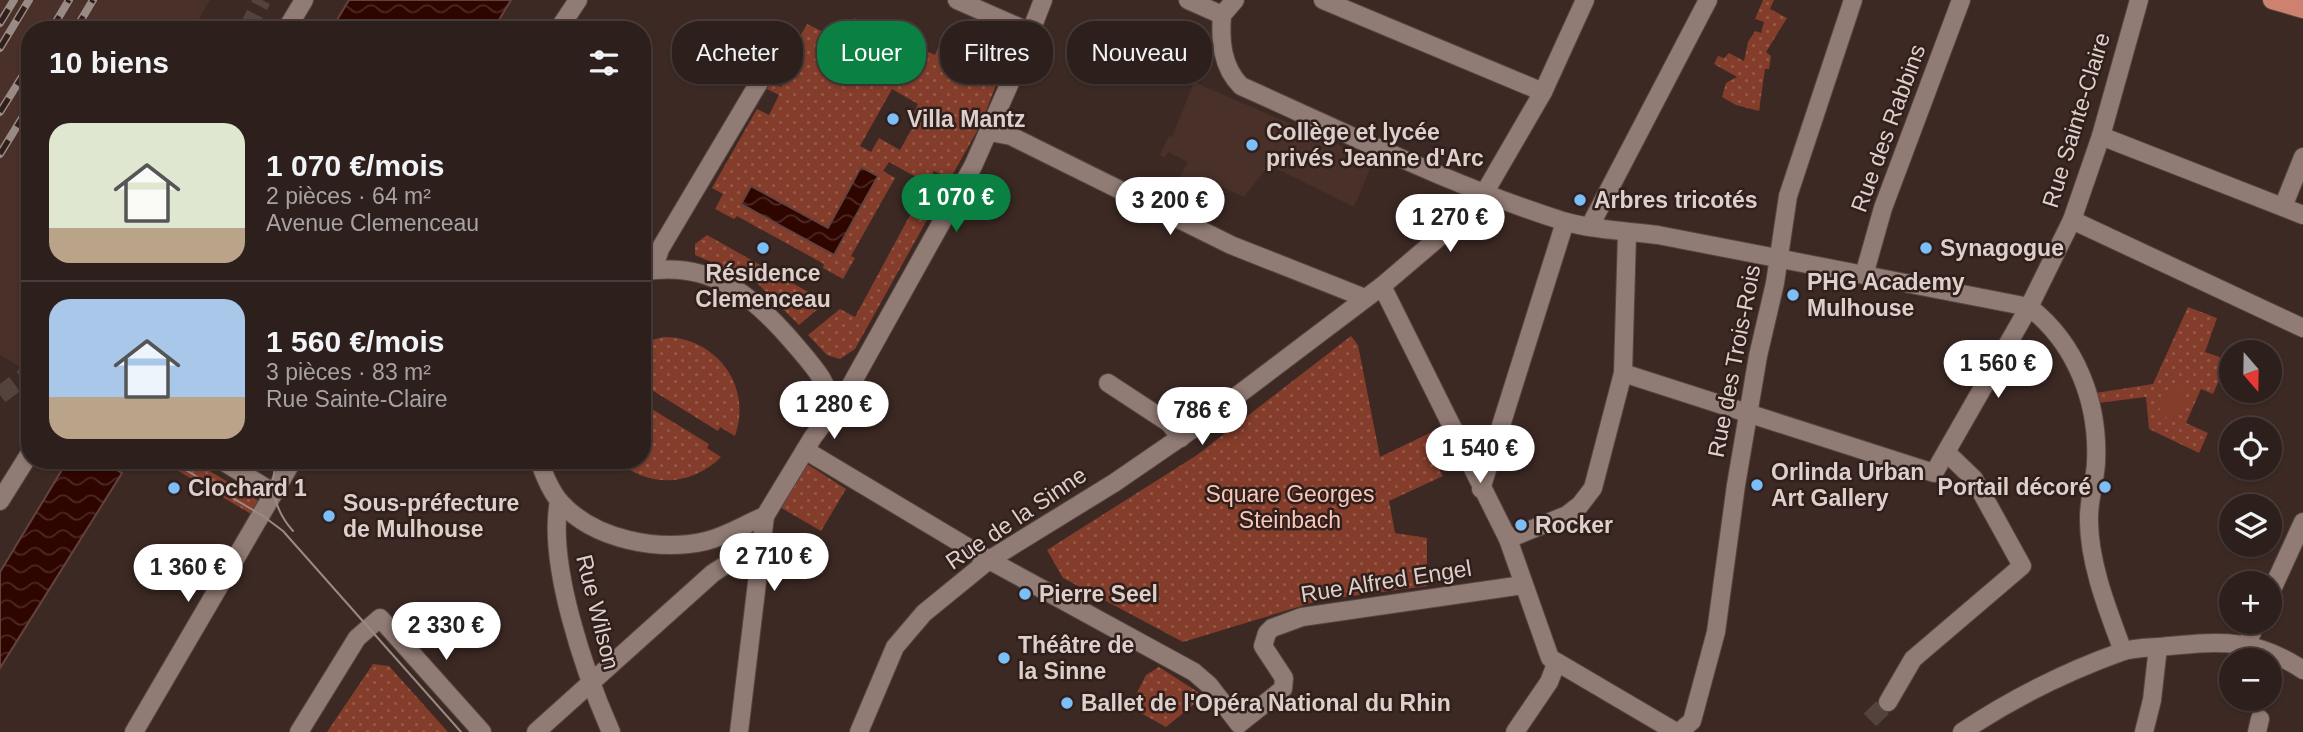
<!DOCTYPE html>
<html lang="fr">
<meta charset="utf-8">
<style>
:root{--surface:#2d1f1b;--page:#352724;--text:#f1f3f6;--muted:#a7a2a3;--line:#483d3a;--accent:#0b8043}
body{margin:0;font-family:Arial,sans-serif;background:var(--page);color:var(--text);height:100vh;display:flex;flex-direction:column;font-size:26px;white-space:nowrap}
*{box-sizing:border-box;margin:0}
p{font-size:23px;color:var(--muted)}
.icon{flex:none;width:38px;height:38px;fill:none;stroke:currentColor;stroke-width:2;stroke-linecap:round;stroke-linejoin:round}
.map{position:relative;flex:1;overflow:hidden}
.side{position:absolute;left:21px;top:21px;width:630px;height:448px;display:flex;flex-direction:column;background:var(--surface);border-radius:28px;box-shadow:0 2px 5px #0004,0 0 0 2px var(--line)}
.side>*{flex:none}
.guide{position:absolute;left:672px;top:21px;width:665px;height:63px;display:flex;gap:14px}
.needle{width:46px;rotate:160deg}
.controls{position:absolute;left:2219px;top:340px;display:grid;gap:14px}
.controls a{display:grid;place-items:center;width:63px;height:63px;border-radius:50%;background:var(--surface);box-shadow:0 2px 5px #0004,0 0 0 2px var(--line);font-size:35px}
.price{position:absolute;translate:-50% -60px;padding:0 16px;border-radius:24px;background:#fff;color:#222;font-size:23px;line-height:46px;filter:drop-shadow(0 2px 4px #0008)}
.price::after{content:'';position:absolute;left:50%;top:42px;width:21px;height:16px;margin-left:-10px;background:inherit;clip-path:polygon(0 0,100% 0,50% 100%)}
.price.selected{background:var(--accent);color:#fff}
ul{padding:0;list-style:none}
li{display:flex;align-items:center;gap:21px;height:175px;padding:0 28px}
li+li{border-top:2px solid var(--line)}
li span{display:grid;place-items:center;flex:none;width:196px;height:140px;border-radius:21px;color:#555}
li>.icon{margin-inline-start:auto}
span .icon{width:84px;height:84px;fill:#fffc;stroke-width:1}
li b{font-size:30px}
h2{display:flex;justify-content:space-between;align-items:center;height:84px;padding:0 28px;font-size:30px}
.pill{padding:0 24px;border-radius:28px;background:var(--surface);box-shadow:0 2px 5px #0004,0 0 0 2px var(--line);font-size:24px;line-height:63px}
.pill.selected{background:var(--accent);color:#fff}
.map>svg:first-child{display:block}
</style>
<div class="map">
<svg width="2303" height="732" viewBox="0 0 2303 732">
<defs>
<pattern id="green-dots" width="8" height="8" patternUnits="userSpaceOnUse" patternTransform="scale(1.75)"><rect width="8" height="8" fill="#843d2b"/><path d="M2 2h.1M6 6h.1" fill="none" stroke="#955849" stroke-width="1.8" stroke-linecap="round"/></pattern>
<pattern id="water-waves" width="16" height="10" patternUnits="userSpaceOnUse" patternTransform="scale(1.75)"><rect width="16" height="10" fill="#2f0500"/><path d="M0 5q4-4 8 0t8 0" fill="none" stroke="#4d2824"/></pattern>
</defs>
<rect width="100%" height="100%" fill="#3c2924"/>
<g fill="#493029">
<path d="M0,0h210l-14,24 8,6h-174v343l-30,-18z"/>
<path d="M1194,82l180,78 -20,47 -85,-42 -25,32 -29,-13 -18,33 -16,-7 12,-24 -14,-8 9,-16 -20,-10 -3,6 -5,-3 9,-19 3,1z"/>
</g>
<g fill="url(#green-dots)" fill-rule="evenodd">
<path d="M1763,0h11l-4,9 17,9 -21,34 5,4 -2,13h-4l-6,42 -23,-6 -14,-8 4,-14 11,-6 -23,-13 4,-8 6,2 5,-5 15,8 4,-19 7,-11 6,2 3,-11 -9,-3z"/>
<path d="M854,18l81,37 3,-7 11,5v9l8,3 9,-5 17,-38 32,15 -35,89 -30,53 -16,-8 -7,12 -38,-21 -6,9 12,7 -44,78 4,2 -12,21 -20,-11 1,-4 -87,-48 -3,3 -19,-10 8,-15 -11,-6 45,-79 12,6 10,-20 -12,-6 3,-7 11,5 20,-40 -5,-3 11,-20 36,18zM892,89l26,15 -4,9 5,3 -19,34 -21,-12 -8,14 -11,-6z"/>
<path d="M922,193l15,9 -82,147 -15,10 -13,-4 -19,-20 32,-26 15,8z"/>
<path d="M707,235l119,67 -27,23 -43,-43 -61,-27v-11z"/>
<path d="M2188,307l29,11 -12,34 23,8 -15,34 -12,-5 -15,34 22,10 -9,20 -50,-24 -3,-32 -48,6 -2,-10 57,-9z"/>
<path d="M1351,336l7,9 22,112 60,-29 13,27 -17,8 7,13 -54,25 6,32 32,5v48l-106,14 -138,42 -120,-64 -16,-28 150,-95z"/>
<path d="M664,337c52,0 89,49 71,99l-15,-9 -2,4 -76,-47v-42z"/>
<path d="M642,403l67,41 -2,4 14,9c-29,29 -73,32 -104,3h25z"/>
<path d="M160,460h32l67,41 -8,13z"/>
<path d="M804,462l42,27 -25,42 -43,-25z"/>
<path d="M373,664l16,2 59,66h-121z"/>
<path d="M1159,667l45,29 -38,31 -36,-20 16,-32z"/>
</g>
<path fill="#843d2b" d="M2172,383l16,8 -14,30 -16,-8z"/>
<g fill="url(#water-waves)" stroke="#63423d" stroke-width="2">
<path d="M349,0h162l-18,30h-162z"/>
<path d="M861,167l17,9 -44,79 -93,-51 10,-18 77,42z"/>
<path d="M68,460h40l2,6 12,7 -122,195v-96z"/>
</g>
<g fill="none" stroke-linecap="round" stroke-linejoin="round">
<g stroke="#54423d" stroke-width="18" stroke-dasharray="18 9" stroke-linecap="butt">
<path d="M247,30l15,-30"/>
<path d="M0,395l30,-22"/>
<path d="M1870,720l18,-18"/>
</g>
<g stroke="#564642" stroke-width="20">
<g id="minor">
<path d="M957,0l73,32"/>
<path d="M1188,0l34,15"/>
<path d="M1323,0l220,92"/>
<path d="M1222,15c-2,26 0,52 19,71 106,47 211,100 322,135 31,9 63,10 95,14l371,72c48,37 70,97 67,156 -1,18 -7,36 -7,54 -1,44 19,94 34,134"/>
<path d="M1222,15l13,-15"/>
<path d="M286,30l18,-30"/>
<path d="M558,30l20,-30"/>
<path d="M990,132l21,4 220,109 134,53"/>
<path d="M2101,136l202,79"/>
<path d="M2283,207l20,-50"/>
<path d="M2072,220l231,108"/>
<path d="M1590,226l118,-226"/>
<path d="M653,270l7,-21 104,-175"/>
<path d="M642,272c70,-13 113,25 155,75 18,21 31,35 36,63"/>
<path d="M1864,275l19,-67 78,-208"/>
<path d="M1382,286l126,253 42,119 126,74"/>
<path d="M1623,373l311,100 95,-166 43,-87 29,-84 38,-136"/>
<path d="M1108,383l61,40 12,15"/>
<path d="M805,450l184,110 205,112 15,13 30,39 44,-35 1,-11 -21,-32 4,-13 5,-5 30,-11 221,-32"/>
<path d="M221,460l53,33"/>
<path d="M539,460c5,15 12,32 22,43 34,37 98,49 145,38 21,-5 39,-17 59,-25"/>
<path d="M1481,489l84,-267"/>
<path d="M0,501l30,-48"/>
<path d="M559,501c-12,63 26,172 52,231"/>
<path d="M1508,539l59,-24 13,-10 13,-17 30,-115 4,-139"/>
<path d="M2270,594l33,-72"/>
<path d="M2247,644l10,-23"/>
<path d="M1888,702l25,-43 109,-93 -48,-87 -27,-26"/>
<path d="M134,732l159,-272"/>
<path d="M299,732l58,-94 23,-20 102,114"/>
<path d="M536,732l177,-159 19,-12 27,-3"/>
<path d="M739,732l26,-216 48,-79 34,-45 126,-226 44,-99 26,-67"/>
<path d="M859,732l36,-85 29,-34 65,-53 125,-77 83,-57 185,-140 96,-82 65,-112 42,-92"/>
<path d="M1515,732l34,-50 7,-18"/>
<path d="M1679,732l13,-11 24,-89 20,-147 22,-129 17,-73 13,-87 65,-196"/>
<path d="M1962,732c48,-32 103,-60 159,-80 14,-5 33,-4 48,-6 53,-5 88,-7 134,24"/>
<path d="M2144,732l8,-32 6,-53"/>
<path d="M2257,732l3,-13"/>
</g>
</g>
<g stroke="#564642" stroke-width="20">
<path id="major" d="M2272,0l31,9"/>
</g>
<use href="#minor" stroke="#917b75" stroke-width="18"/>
<use href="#major" stroke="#cd826f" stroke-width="18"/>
<g stroke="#9a8a86" stroke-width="2">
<path d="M169,460l94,56 20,15 178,201"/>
<path d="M278,460c-11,25 -2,52 15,71"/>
</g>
<g stroke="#9a8a86" stroke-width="8">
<g id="rail">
<path d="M0,23l14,-23"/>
<path d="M51,30l18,-30"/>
<path d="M75,30l18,-30"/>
<path d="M0,48l29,-48"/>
<path d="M0,112l30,-48"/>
<path d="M0,154l30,-49"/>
</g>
</g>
<use href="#rail" stroke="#311f1b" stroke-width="5" stroke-dasharray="16" stroke-linecap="butt"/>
</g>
<g fill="#7bbef8" stroke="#311f1b" stroke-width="2.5">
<circle cx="893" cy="119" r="7"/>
<circle cx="1252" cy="145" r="7"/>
<circle cx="1580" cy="200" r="7"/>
<circle cx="763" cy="248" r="7"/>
<circle cx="1926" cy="248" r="7"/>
<circle cx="1793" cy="295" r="7"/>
<circle cx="1757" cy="485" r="7"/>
<circle cx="2105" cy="487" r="7"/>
<circle cx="174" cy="488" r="7"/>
<circle cx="329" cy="516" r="7"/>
<circle cx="1521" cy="525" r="7"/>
<circle cx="1025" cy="594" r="7"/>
<circle cx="1004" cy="658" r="7"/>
<circle cx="1067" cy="703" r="7"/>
</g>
<g text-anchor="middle" stroke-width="5" stroke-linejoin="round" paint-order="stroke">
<g font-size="23" font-weight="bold" fill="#ddd0cc" stroke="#311f1b" text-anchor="start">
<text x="907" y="127">Villa Mantz</text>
<text x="1266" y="140">Collège et lycée<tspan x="1266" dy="26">privés Jeanne d'Arc</tspan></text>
<text x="1594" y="208">Arbres tricotés</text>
<text x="1940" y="256">Synagogue</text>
<text x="763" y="281" text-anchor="middle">Résidence<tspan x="763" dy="26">Clemenceau</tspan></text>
<text x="1807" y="290">PHG Academy<tspan x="1807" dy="26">Mulhouse</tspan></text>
<text x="1771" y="480">Orlinda Urban<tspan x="1771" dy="26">Art Gallery</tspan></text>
<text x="2091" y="495" text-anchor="end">Portail décoré</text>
<text x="188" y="496">Clochard 1</text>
<text x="343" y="511">Sous-préfecture<tspan x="343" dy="26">de Mulhouse</tspan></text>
<text x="1535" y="533">Rocker</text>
<text x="1039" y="602">Pierre Seel</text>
<text x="1018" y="653">Théâtre de<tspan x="1018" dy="26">la Sinne</tspan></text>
<text x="1081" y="711">Ballet de l'Opéra National du Rhin</text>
</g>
<g font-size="23" fill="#ddd0cc" stroke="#311f1b">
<text transform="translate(2076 120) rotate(-73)" y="8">Rue Sainte-Claire</text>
<text transform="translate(1888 128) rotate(-70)" y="8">Rue des Rabbins</text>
<text transform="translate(1734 361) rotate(-79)" y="8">Rue des Trois-Rois</text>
<text transform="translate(1016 518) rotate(-34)" y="8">Rue de la Sinne</text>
<text transform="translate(1386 581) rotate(-9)" y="8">Rue Alfred Engel</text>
<text transform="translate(598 612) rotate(76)" y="8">Rue Wilson</text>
</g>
<g font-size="23" fill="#f9c8bb" stroke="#311f1b">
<text x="1290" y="502">Square Georges<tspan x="1290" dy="26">Steinbach</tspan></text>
</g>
</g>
</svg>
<div class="controls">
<a><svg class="needle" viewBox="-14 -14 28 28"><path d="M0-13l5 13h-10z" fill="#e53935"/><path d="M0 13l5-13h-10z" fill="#a7a2a3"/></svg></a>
<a><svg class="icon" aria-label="locate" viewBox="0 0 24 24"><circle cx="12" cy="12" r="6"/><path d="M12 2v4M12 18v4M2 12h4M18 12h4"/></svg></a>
<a><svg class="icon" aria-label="layers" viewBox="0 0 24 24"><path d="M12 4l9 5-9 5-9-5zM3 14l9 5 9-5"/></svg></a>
<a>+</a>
<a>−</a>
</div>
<b class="price selected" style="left:956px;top:234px">1 070 €</b>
<b class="price" style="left:1170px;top:237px">3 200 €</b>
<b class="price" style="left:1450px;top:254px">1 270 €</b>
<b class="price" style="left:1998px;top:400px">1 560 €</b>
<b class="price" style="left:834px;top:441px">1 280 €</b>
<b class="price" style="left:1202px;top:447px">786 €</b>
<b class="price" style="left:1480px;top:485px">1 540 €</b>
<b class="price" style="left:774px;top:593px">2 710 €</b>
<b class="price" style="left:188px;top:604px">1 360 €</b>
<b class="price" style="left:446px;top:662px">2 330 €</b>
<div class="guide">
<a class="pill">Acheter</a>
<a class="pill selected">Louer</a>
<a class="pill">Filtres</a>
<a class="pill">Nouveau</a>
</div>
<section class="side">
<h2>10 biens<svg class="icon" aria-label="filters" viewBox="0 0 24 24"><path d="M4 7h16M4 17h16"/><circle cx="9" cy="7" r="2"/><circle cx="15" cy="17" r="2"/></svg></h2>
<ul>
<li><span style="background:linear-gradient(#dfe7d0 75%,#b9a48a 0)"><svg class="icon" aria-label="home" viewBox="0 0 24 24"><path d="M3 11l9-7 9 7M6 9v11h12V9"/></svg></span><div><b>1 070 €/mois</b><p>2 pièces · 64 m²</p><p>Avenue Clemenceau</p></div></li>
<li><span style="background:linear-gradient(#a9c7e8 70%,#b9a48a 0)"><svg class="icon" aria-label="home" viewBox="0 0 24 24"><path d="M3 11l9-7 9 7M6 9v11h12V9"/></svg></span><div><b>1 560 €/mois</b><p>3 pièces · 83 m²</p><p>Rue Sainte-Claire</p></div></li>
</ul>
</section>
</div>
